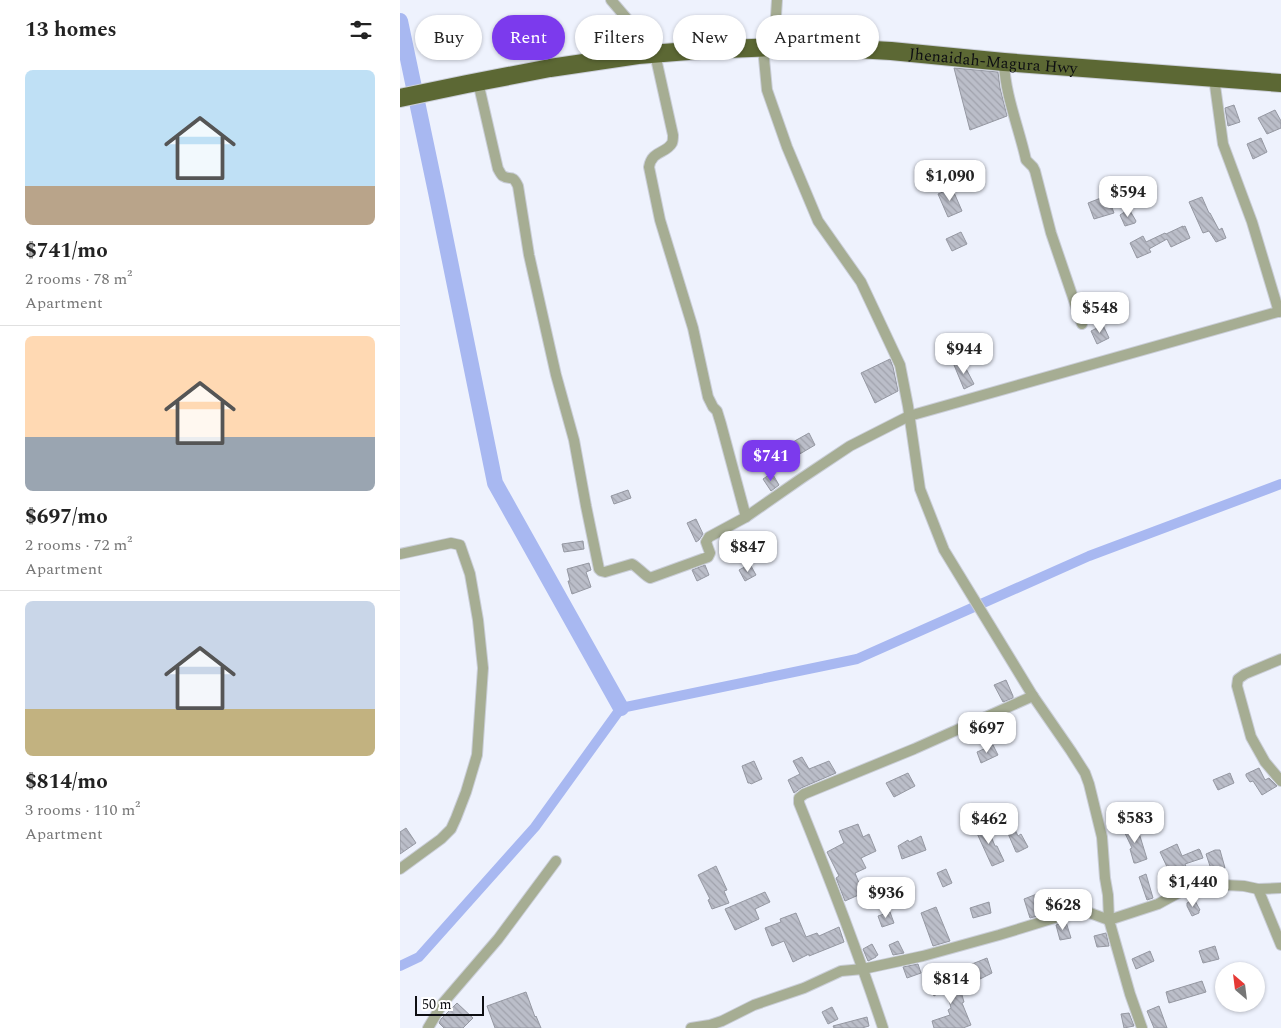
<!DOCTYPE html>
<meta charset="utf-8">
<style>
:root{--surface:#fff;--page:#f2f2f2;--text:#222;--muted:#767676;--line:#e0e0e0;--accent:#7c3aed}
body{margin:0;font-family:Spectral,serif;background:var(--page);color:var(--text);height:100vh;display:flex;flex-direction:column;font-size:19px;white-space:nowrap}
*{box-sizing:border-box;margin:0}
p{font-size:16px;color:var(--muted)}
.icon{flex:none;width:28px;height:28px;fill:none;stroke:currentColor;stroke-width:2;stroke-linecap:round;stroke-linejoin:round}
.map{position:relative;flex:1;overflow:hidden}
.drawer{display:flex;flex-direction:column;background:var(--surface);width:400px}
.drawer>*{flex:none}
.top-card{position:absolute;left:15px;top:15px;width:475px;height:45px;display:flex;gap:10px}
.needle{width:32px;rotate:332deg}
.buttons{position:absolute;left:815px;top:962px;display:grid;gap:10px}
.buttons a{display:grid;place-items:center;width:50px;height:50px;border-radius:50%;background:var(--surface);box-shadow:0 1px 4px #0004;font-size:25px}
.scale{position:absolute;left:15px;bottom:12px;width:69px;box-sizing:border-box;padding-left:5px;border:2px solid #0e0f13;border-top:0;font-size:14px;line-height:18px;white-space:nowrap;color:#0e0f13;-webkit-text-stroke:4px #fff;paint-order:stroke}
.price{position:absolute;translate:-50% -42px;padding:0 11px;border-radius:10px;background:#fff;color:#222;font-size:16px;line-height:32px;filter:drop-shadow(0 1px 2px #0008)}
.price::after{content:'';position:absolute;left:50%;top:30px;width:15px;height:11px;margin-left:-8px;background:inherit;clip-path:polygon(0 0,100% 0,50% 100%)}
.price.active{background:var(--accent);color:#fff}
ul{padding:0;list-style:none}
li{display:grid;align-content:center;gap:10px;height:265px;padding:0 25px}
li+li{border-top:1px solid var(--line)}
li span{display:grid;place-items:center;height:155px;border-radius:8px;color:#555}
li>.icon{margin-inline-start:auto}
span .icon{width:90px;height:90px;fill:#fffc;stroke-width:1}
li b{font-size:21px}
h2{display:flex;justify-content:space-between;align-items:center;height:60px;padding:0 25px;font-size:21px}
.chip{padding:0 18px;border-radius:22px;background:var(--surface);box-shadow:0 1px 4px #0004;font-size:18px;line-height:45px}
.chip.active{background:var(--accent);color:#fff}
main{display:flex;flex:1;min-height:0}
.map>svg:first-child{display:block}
</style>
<main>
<section class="drawer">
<h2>13 homes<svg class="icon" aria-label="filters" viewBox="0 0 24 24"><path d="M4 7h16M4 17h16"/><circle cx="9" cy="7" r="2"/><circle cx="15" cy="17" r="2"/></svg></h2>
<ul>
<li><span style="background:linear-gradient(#bfe0f5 75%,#b9a48a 0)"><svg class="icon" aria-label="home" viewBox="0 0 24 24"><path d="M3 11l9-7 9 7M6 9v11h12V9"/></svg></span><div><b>$741/mo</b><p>2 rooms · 78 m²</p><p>Apartment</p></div></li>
<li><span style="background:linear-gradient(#ffd9b3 65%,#9aa5b1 0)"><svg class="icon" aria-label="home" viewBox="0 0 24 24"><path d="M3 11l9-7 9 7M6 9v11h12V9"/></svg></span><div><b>$697/mo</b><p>2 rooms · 72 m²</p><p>Apartment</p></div></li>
<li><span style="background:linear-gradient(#c9d6e8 70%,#c2b280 0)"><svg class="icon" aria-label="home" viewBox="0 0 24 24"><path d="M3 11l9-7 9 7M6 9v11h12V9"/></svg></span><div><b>$814/mo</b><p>3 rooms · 110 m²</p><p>Apartment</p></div></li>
</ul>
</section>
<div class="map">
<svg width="881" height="1028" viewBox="0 0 881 1028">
<defs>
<pattern id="building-back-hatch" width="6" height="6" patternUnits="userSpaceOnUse" patternTransform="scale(1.25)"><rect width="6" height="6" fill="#bbbec9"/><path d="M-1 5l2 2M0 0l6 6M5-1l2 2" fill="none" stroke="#a0a2ac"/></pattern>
</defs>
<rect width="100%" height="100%" fill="#eef2fd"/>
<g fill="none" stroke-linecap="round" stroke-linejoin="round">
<path stroke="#a8b8f1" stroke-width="10" d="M0,966l19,-9 116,-130 86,-119 236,-49 232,-103 192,-72"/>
<path stroke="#a8b8f1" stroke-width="16" d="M0,21l36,171 59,291 126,225"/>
</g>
<g fill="url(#building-back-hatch)" stroke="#9598a2">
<path d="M137,27l7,21 -16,5 -7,-21z"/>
<path d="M554,68l44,4 2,16 7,28 -37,14z"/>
<path d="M834,105l6,17 -12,4 -3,-18z"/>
<path d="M875,110l6,11v7l-14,6 -9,-16z"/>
<path d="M861,138l6,14 -14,7 -6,-15z"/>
<path d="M552,188l10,23 -14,6 -10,-23z"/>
<path d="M706,196l2,1 6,16 -20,6 -6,-16z"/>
<path d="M802,197l7,16h1l9,17 3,-2 4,10 -10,4 -7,-11 -6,2 -14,-31z"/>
<path d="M729,209l7,12 -1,2 -10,3 -5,-11z"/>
<path d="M783,226v1l2,-1 5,12 -19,9 -4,-8 -18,10 2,3 -14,6 -7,-15 13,-7 3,6 19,-9 1,1z"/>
<path d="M561,232l6,12 -15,7 -6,-12z"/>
<path d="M703,325l6,13 -12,6 -6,-13z"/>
<path d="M490,359l3,8 5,24 -23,12 -14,-30z"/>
<path d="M562,361l12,23 -10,5 -10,-24z"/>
<path d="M409,433l6,12 -17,10 -7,-12z"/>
<path d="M372,473l7,12 -8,6 -8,-12z"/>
<path d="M228,490l3,8 -17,6 -3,-8z"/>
<path d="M296,519l7,15 -4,6 -3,2 -9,-19z"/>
<path d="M183,541l1,8 -20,3 -2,-8z"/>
<path d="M189,563l2,7 -5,2 5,15 -19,7 -4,-13h2l-3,-12z"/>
<path d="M350,564l6,11 -11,6 -6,-11z"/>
<path d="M305,565l4,10 -12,6 -5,-11z"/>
<path d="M606,680l7,16v2l-10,4 -9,-17z"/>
<path d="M593,745l5,10 -17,8 -4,-11z"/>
<path d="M402,757l7,12 20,-8 7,12 -35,15 -7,5 -6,-13 12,-6 -7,-13z"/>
<path d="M354,761l8,18 -11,5 -1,-1h-2l-6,-17z"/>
<path d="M859,768l6,12 4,-2 8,8 -15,9 -9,-14 -3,1 -4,-6v-2z"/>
<path d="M508,773l7,13 -21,11 -8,-14z"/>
<path d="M830,773l4,10 -16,7 -5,-10z"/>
<path d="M610,819l8,17 3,-2 7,13 -10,5h-2l-13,-30z"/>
<path d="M734,823l5,10 8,26 -11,4h-2l-4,-14 2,-1 -9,-19z"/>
<path d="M458,824l5,13 6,-3 7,17 -15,7 5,10 -11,5 8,20 -18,8 -9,-23 3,-2 -12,-24 17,-9 -5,-12z"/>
<path d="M586,824l9,22h2l7,15 -12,5 -17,-37z"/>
<path d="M6,828l10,15 -16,11v-22z"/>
<path d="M521,836l5,14 -24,9 -4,-13 10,-6 1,2z"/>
<path d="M777,844l5,12 17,-7 1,1 3,8 -18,6 6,15 -18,8 -8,-17 3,-1 -8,-17z"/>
<path d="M815,850h5l5,18 -3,1 1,2 -10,4 -7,-21z"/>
<path d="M316,866l11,24 -3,1 5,12 -17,6 -4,-9 2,-1 -12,-24z"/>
<path d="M546,869l6,14 -9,4 -6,-14z"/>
<path d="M746,874l7,24 -6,2 -8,-23z"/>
<path d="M365,892l5,10 -15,7 4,10 -24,11 -10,-21z"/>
<path d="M642,892l7,21 -19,5 -6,-19z"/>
<path d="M794,899l6,11 -1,1v2l-7,3 -5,-10v-3z"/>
<path d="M589,902l2,11 -18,5 -3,-10z"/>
<path d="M536,907l14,34 -17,5 -12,-33z"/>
<path d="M490,912l4,11 -12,4 -4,-11z"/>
<path d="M396,913l10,24 11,-4 2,3 20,-9 5,15 -35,14v-2l-16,8 -9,-21 -12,5 -7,-18 16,-6 -1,-3z"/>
<path d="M666,922l5,16 -11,2 -4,-15z"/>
<path d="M706,933l3,13 -12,1 -3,-11z"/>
<path d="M498,941l6,12 -11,2 -4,-10z"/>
<path d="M472,944l6,11 -2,1v1l-8,4 -5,-12z"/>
<path d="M815,946l4,13 -16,4 -4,-12z"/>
<path d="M750,951l4,10 -18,8 -4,-10z"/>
<path d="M587,958l5,15 -12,6 -1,-2h-1l-6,-13z"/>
<path d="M518,964l3,9 -14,5 -4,-11z"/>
<path d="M558,978l1,2 -1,1 6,21 -2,1 9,22 -8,3h-29l-2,-7 18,-6 -2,-5 3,-2 -5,-20 -12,8 -6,-11 9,-5 2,3z"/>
<path d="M802,981l4,11 -37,11 -3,-11z"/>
<path d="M126,992l9,25 1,-1 5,12h-46l-8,-22z"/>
<path d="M57,1003l16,15 -10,10h-19l-5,-5 2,-4z"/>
<path d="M759,1006l8,22h-13l-7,-17z"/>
<path d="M432,1007l6,12 -10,5 -6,-12z"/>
<path d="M729,1013l5,13 -10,2 -3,-14z"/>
<path d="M467,1017l2,9 -7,2h-28l-1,-2z"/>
</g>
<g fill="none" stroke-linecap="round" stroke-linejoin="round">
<g stroke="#caced8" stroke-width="12">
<g id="minor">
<path d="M211,0l35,41 9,13 18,81c0,2 0,6 -1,8 -6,11 -20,7 -23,24l11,53 33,108 15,69 5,10 4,4 4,13 25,93"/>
<path d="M374,47l3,-47"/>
<path d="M604,62c1,33 15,66 22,98l7,7 2,4 16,62 31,91"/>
<path d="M814,78l9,66 29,78 27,90"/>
<path d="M78,82l20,87c1,1 3,6 5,7 7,5 9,-3 15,10l11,69 27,120 18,65 12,66 13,63 2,2 4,1 27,-8c7,4 12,11 18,14l58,-21 2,-4 -4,-11 3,-5 37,-20 56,-39 48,-32 59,-30 372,-105"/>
<path d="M0,554l51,-11 9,2 10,29 8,46 5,48 -6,87 -11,37 -10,26 -5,11 -10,10 -41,30"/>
<path d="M881,659l-36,15 -7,5 -1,7 14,51 14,25 16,19"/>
<path d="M858,889l23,56"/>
<path d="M28,1028l15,-25 55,-64 58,-78"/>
<path d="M291,1028l19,-3 12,-4 32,-16 50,-17 37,-17 22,-2 60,-13 76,-21 75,-23 16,1 19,7 -1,-25 -3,-17 -3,-41 -13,-53 -4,-11 -14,-22 -38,-55 -89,-146 -24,-61 -12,-83 -8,-41 -39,-83 -43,-61 -31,-74 -20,-57 -4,-42"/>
<path d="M483,1028c-25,-76 -54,-151 -84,-225v-5l5,-4 110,-45 119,-53"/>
<path d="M742,1028l-12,-34 -21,-74 49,-16 22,-12 15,-4 20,-3h10l19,1 14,3 23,-1"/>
</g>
</g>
<g stroke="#caced8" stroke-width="20">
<g id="trunk">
<path id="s1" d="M0,98l67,-14 83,-16 88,-13 63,-5 101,-4 89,5 113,11 277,21"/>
</g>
</g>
<use href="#minor" stroke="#a6ad93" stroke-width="10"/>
<use href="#trunk" stroke="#5c6834" stroke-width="18"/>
</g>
<g text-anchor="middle" stroke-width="4" stroke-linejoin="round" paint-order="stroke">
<g font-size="16" fill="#0e0f13" stroke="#fff">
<text dy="6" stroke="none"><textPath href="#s1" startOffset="598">Jhenaidah-Magura Hwy</textPath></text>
</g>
</g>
</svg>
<div class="buttons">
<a><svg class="needle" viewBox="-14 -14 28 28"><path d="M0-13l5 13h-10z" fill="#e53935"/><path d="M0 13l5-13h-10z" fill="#767676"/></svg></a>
</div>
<div class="scale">50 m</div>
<b class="price" style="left:550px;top:202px">$1,090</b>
<b class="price" style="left:728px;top:218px">$594</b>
<b class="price" style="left:700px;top:334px">$548</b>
<b class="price" style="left:564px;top:375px">$944</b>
<b class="price active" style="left:371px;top:482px">$741</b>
<b class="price" style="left:348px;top:573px">$847</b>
<b class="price" style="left:587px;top:754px">$697</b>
<b class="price" style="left:735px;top:844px">$583</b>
<b class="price" style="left:589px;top:845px">$462</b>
<b class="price" style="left:793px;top:908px">$1,440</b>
<b class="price" style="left:486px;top:919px">$936</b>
<b class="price" style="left:663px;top:931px">$628</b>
<b class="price" style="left:551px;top:1005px">$814</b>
<div class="top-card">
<a class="chip">Buy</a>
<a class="chip active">Rent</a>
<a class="chip">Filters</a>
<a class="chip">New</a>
<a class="chip">Apartment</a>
</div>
</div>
</main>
